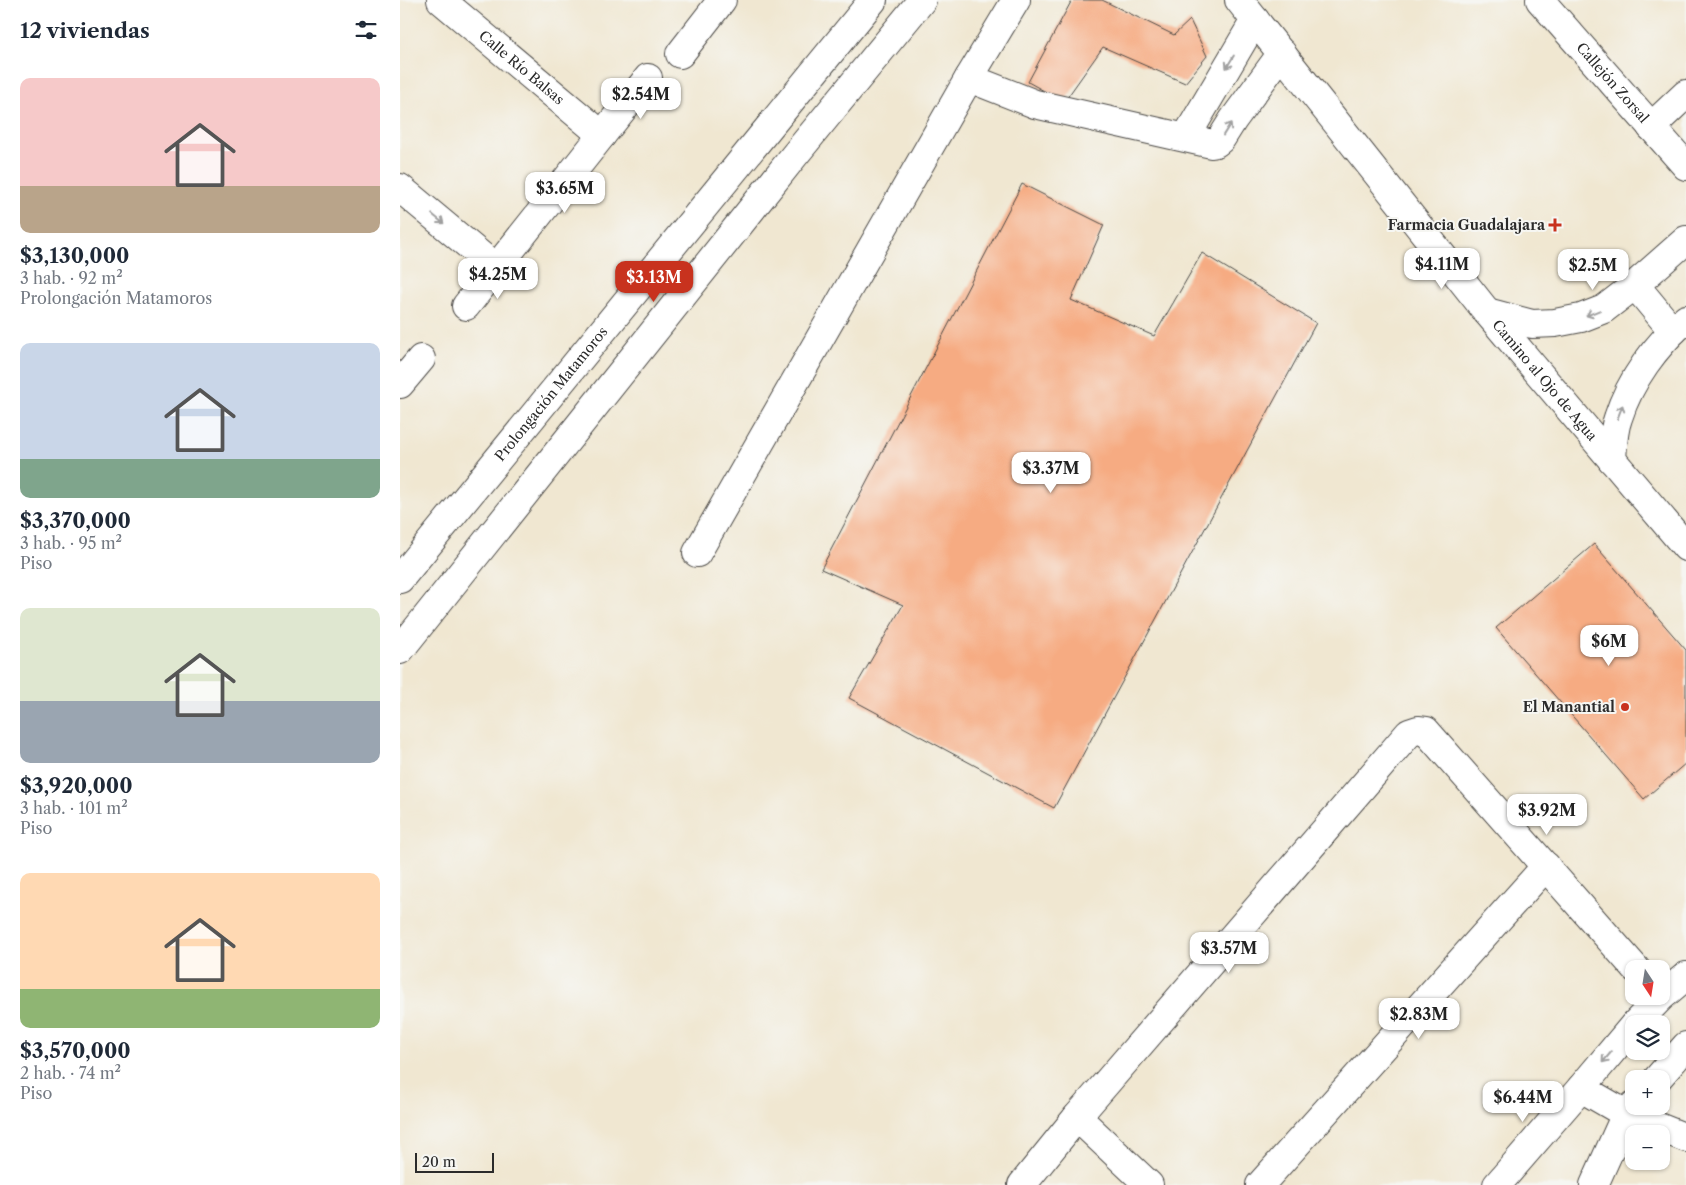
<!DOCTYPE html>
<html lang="es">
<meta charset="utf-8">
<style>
:root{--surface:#fff;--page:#f6f6f7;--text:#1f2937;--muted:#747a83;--accent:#c8321e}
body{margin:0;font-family:"Libre Caslon Text",serif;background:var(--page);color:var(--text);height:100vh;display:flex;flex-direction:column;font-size:19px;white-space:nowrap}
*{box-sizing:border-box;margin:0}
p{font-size:16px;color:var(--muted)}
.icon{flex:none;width:28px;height:28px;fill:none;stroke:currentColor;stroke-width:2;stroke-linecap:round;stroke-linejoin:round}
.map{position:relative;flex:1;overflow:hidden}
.drawer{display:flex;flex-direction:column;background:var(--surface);width:400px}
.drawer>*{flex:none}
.needle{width:32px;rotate:168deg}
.buttons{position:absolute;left:1225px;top:960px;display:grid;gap:10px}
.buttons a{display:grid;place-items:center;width:45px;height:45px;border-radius:10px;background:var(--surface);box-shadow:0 1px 4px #0004;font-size:25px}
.scale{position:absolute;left:15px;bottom:12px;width:79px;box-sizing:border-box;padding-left:5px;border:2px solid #2b2b2b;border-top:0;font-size:14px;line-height:18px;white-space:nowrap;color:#2b2b2b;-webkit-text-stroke:4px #f6f6f2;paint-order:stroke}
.price{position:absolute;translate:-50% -42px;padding:0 11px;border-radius:10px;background:#fff;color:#222;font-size:16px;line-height:32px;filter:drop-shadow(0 1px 2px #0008)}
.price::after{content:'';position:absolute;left:50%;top:30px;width:15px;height:11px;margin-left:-8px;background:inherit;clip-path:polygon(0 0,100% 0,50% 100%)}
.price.on{background:var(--accent);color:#fff}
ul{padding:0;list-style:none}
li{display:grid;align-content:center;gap:10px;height:265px;padding:0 20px}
li span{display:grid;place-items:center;height:155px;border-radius:10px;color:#555}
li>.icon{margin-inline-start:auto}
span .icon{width:90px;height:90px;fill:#fffc;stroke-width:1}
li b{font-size:21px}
h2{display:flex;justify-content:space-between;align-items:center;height:60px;padding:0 20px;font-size:21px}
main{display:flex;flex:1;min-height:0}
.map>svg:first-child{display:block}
</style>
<main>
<section class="drawer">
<h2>12 viviendas<svg class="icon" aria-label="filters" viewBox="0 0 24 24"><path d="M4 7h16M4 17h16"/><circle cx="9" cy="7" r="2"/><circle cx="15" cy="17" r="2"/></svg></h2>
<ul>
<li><span style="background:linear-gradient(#f6c9c9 70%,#b9a48a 0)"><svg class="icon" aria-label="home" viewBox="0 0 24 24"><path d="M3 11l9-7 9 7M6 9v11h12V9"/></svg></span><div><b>$3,130,000</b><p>3 hab. · 92 m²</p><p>Prolongación Matamoros</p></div></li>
<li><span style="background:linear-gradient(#c9d6e8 75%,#7fa58c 0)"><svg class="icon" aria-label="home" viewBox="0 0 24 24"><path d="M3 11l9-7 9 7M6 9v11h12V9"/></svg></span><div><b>$3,370,000</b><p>3 hab. · 95 m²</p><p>Piso</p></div></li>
<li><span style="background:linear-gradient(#dfe7d0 60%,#9aa5b1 0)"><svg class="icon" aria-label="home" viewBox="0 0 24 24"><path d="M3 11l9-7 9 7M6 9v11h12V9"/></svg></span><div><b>$3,920,000</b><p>3 hab. · 101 m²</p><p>Piso</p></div></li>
<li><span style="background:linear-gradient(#ffd9b3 75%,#8fb573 0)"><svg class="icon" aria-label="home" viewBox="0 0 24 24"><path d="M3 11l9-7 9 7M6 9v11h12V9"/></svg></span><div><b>$3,570,000</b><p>2 hab. · 74 m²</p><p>Piso</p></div></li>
</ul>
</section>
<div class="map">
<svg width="1286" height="1185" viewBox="0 0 1286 1185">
<rect width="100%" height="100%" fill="#f6f6f2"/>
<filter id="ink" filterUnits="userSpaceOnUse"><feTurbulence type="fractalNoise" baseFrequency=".02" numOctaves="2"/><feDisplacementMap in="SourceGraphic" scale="10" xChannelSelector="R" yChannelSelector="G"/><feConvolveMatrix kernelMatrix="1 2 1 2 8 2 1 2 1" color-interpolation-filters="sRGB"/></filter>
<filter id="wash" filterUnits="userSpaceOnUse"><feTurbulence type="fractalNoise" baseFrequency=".0096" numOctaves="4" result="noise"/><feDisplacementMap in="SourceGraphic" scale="20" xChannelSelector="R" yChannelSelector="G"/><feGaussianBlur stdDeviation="1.12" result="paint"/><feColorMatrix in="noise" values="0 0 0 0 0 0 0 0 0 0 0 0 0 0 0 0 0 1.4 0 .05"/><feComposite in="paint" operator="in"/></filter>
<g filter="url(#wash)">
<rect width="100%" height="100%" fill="#f0e7d1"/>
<g id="blocks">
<g fill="#f6ab82">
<path d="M672,0h30l72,35 16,-15 17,36 -22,27 -82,-36 -39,55 -36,-20z"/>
<path d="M622,184l82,41 -33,75 83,36 48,-83 114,70 -262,485 -205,-110 54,-93 -82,-36z"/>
<path d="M1194,544l92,106v113l-42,36 -148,-171z"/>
</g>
</g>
</g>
<g filter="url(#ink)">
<use href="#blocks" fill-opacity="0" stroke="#494744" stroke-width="1"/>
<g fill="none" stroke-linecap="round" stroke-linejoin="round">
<g stroke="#494744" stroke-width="30">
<g id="minor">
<path id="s1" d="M41,0l161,135"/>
<path d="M616,0l-47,78 66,26 177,40 4,-1 5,-4 12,-19 49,-67"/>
<path id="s2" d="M839,0l248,312 199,235"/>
<path id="s3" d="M1140,0l146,166"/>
<path d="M280,54l42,-54"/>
<path d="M1251,127l35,-33"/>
<path d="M786,137l69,-117"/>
<path d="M0,188l96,80"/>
<path d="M1235,285l38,46"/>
<path d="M66,306l136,-171 46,-57"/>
<path d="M1087,312l45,12 23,-1 26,-5 23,-9 31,-24 51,-45"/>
<path d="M0,384l21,-25"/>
<path d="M1212,460c1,-14 1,-29 6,-42 12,-38 38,-73 68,-99"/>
<path d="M297,553l272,-475"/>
<path id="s4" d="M0,579l473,-579"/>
<path d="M0,650l394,-494 128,-156"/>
<path d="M1235,1024l26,-27 25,-21"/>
<path d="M1257,1079l29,-33"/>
<path d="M1181,1088l45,26 60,24"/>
<path d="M677,1117l72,68"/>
<path d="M622,1185l55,-68 332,-384 9,-3 8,1 210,238"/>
<path d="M860,1185l286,-319"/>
<path d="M1097,1185l84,-97 53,-63"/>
<path d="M1194,1185l32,-71 8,-9"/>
</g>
</g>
<use href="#minor" stroke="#fff" stroke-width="28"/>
</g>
<defs><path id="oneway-shaft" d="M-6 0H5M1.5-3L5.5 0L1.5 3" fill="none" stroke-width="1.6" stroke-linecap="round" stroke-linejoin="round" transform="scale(1.25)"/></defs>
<g stroke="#a0a0a0">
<use href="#oneway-shaft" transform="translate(830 62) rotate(121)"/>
<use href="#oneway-shaft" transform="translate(827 129) rotate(-58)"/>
<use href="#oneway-shaft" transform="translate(38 219) rotate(39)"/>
<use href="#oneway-shaft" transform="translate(1193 313) rotate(158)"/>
<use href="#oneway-shaft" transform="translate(1220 412) rotate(-69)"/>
<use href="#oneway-shaft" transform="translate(1207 1057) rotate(130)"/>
</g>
</g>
<g fill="#c8321e" stroke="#f6f6f2" stroke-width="2">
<path d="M1152.5 217.5h5v5h5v5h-5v5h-5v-5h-5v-5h5z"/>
<circle cx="1225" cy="707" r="5"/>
</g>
<g text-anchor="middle" stroke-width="4" stroke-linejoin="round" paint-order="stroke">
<g font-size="14" fill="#2b2b2b" stroke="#f6f6f2">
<text dy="5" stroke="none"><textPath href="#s1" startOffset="105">Calle Río Balsas</textPath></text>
<text dy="5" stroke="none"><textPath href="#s3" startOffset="110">Callejón Zorsal</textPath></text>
<text dy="5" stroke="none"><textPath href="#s2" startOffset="488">Camino al Ojo de Agua</textPath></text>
<text dy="5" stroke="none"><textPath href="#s4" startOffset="239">Prolongación Matamoros</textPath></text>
</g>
<g font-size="14" font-weight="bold" fill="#2b2b2b" stroke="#f6f6f2" text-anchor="end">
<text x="1145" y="230">Farmacia Guadalajara</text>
<text x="1215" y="712">El Manantial</text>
</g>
</g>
</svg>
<div class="buttons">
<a><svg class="needle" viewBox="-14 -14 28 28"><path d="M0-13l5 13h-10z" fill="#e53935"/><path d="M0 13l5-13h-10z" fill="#747a83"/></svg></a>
<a><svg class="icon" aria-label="layers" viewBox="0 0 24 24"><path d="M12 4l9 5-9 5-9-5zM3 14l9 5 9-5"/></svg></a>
<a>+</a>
<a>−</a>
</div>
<div class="scale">20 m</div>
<b class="price" style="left:241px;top:120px">$2.54M</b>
<b class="price" style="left:165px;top:214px">$3.65M</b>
<b class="price" style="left:1042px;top:290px">$4.11M</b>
<b class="price" style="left:1193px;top:291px">$2.5M</b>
<b class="price" style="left:98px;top:300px">$4.25M</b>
<b class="price on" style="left:254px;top:303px">$3.13M</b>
<b class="price" style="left:651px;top:494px">$3.37M</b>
<b class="price" style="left:1209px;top:667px">$6M</b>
<b class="price" style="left:1147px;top:836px">$3.92M</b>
<b class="price" style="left:829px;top:974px">$3.57M</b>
<b class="price" style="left:1019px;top:1040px">$2.83M</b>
<b class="price" style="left:1123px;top:1123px">$6.44M</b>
</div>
</main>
